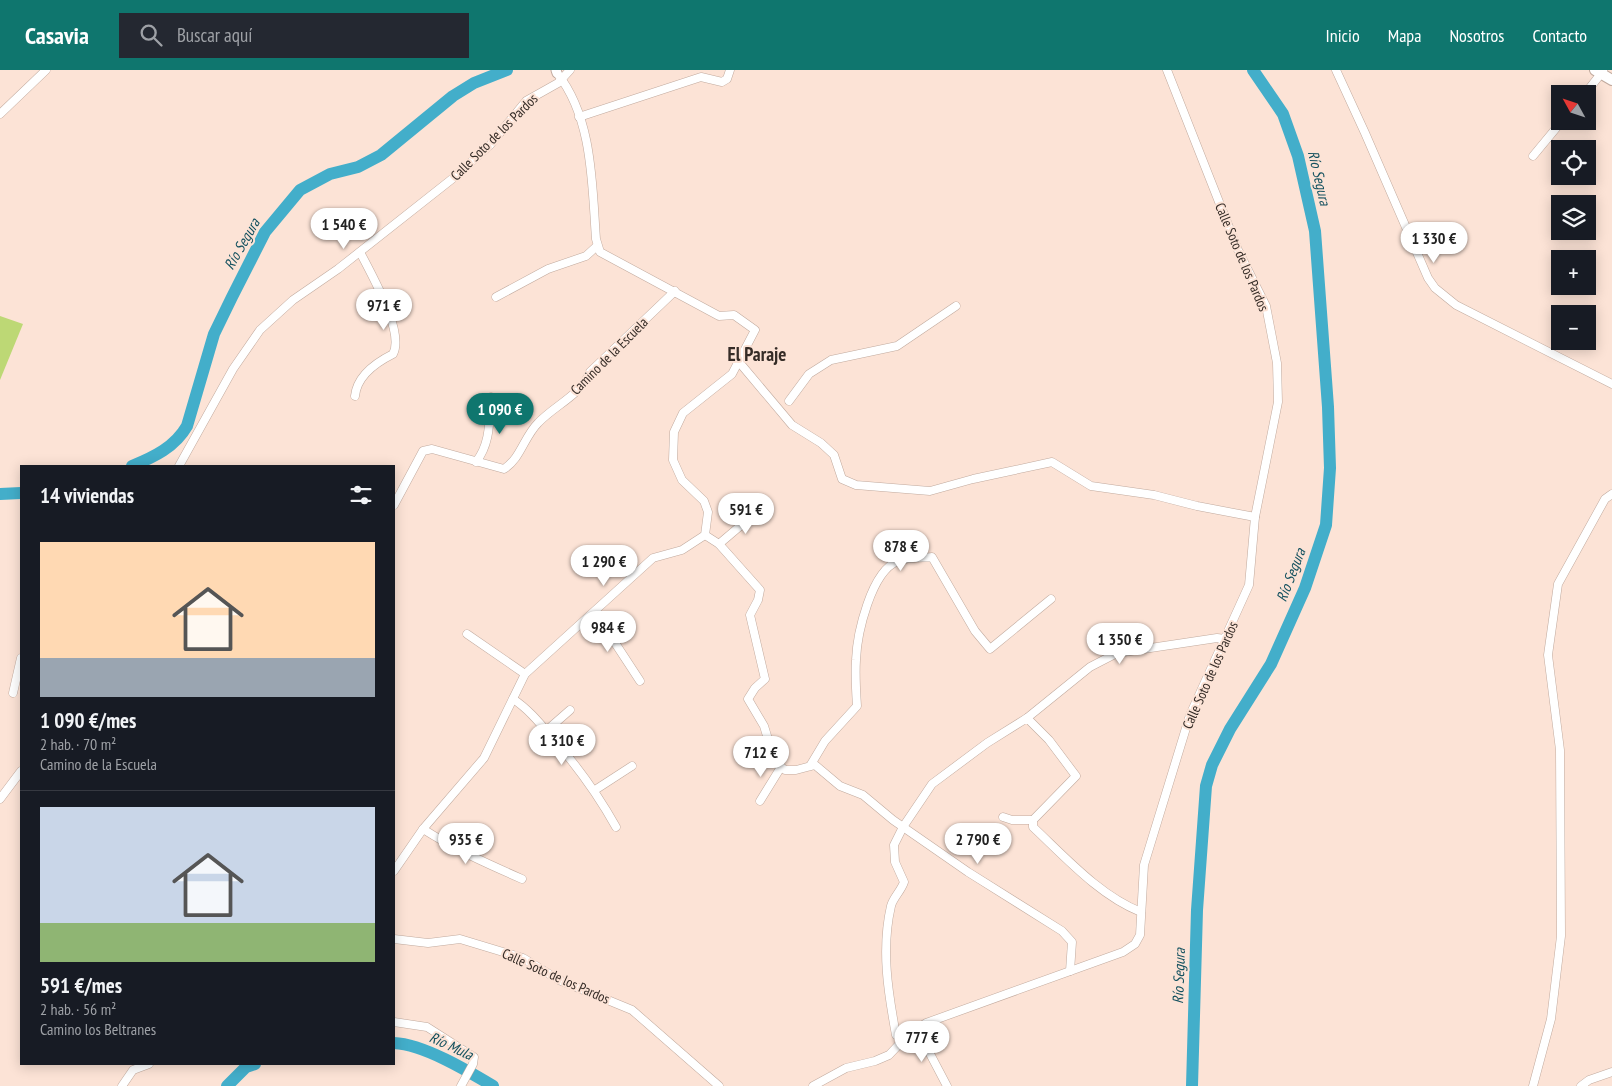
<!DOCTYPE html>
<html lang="es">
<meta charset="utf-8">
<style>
:root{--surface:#171b24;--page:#242831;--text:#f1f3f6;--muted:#9ea1a6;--line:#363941;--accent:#0f766e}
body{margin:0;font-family:"PT Sans Narrow",sans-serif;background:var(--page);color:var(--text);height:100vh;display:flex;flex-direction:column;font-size:19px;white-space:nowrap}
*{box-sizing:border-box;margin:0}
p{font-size:16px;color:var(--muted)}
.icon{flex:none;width:28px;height:28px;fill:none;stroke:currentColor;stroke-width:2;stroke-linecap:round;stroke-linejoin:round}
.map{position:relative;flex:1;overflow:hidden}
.side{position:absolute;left:20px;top:395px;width:375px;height:600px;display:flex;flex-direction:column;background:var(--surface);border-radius:0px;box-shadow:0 2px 12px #0003}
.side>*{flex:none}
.needle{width:32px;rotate:310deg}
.buttons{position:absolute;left:1551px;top:15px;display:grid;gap:10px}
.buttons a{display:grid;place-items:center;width:45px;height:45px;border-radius:0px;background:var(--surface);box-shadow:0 2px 12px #0003;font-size:25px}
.price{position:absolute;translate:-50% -42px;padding:0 11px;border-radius:18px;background:#fff;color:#222;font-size:16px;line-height:32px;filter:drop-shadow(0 1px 2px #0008)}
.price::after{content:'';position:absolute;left:50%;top:30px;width:15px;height:11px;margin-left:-8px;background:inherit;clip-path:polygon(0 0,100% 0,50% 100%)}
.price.selected{background:var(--accent);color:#fff}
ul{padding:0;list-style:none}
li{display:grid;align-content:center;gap:10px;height:265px;padding:0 20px}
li+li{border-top:1px solid var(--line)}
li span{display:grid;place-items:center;height:155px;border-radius:0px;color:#555}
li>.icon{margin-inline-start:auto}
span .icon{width:90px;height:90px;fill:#fffc;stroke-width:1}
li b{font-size:21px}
h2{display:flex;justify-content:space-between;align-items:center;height:60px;padding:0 20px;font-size:21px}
header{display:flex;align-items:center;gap:30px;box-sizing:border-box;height:70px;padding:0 25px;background:var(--accent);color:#fff}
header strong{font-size:24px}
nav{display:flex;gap:28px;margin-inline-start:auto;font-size:18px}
.search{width:350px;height:45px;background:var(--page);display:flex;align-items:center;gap:12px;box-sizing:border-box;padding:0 18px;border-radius:0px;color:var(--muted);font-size:19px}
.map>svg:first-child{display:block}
</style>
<header>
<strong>Casavia</strong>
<div class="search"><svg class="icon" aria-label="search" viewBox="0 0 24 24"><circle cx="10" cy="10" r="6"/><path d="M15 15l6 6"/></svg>Buscar aquí</div>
<nav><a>Inicio</a><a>Mapa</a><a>Nosotros</a><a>Contacto</a></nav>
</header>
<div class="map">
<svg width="1612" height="1016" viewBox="0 0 1612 1016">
<rect width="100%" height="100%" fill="#fce3d6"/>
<path fill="#bdd875" d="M0,246l23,8 -23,56z"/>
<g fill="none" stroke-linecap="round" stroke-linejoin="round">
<g stroke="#43aeca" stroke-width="12">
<path d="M132,396c22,-9 43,-19 55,-40l27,-92 18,-37 33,-65 35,-42 30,-16 28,-7 23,-12 72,-59 21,-13 33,-13"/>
<path d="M0,424l21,-1"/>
<path d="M394,973c29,1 74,28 99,43"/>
<path d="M227,1016l19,-19 9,-3"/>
<path d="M1192,1016l5,-176 9,-124 6,-21 18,-36 41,-65 34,-76 21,-63 4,-57 -2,-61 -13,-176 -17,-75 -15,-42 -30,-44"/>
</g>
<g stroke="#c1aa9e" stroke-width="9">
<g id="minor">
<path d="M1336,0l29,63 63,145 7,10 21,17 156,79"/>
<path d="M1585,24l18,-23"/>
<path d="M0,44l46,-44"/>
<path d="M579,47l122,-40 21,5 5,-3 3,-9"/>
<path d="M1533,86l29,-35"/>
<path d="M496,227l52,-28 38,-13 11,-10"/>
<path d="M739,292l53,63 29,18 13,12 8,24 14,6 74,6 43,-12 79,-17 39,24 63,9 43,11 58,11"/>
<path d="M355,326c2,-20 22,-34 38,-42 12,-22 -22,-80 -33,-102"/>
<path d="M789,331l20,-27 22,-14 66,-14 59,-40"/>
<path d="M476,392c15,-19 13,-42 15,-65"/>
<path d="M179,396l54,-97 27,-39 33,-30 45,-31 114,-90 38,-34 36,-44 32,-18 12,-13"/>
<path d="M394,435l29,-54 9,-2 72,20c17,-11 20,-32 34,-46 17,-18 43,-28 52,-51l85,-81"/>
<path d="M705,465l14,9 41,46 -2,10 -8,15 15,64 -10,9 -7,11 16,27 11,36 10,8h11l19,-5 25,21 23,9 30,25 75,52 94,59 10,11 -2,29"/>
<path d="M719,474l40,-34"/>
<path d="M593,543l9,10 38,58"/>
<path d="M467,564l58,40"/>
<path d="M13,623l8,-35"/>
<path d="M513,629c14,9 25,22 36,35 26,29 48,59 67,93"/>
<path d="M1027,648l63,-51 27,-14 100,-15 9,1"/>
<path d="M546,661l24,-21"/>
<path d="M810,696l15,-25 32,-35c-1,-15 -2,-31 -1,-46 1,-26 15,-89 42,-99 10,-4 24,-3 34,-4l43,74 15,18 61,-50"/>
<path d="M595,720l37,-24"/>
<path d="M0,729l21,-28"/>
<path d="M760,731l21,-34"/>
<path d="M1003,747l9,3h21"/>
<path d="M423,759c31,20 65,35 99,50"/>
<path d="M394,801l29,-42 61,-71 41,-84 128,-116 29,-8 23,-15 3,-23 -4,-11 -22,-21 -9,-20 1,-28 9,-19 49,-39 23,-44 -21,-15 -15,1 -119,-64 -4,-13c-4,-54 -3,-121 -39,-166"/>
<path d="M394,869l34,4 32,-4 63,19 36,22 73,30 87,76"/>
<path d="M394,952l33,5 47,30 -1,7 -12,22"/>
<path d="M917,959l30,57"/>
<path d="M907,966l-11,-1c-8,-43 -15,-86 -5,-129 2,-8 10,-15 13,-24l-9,-20 -1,-17 9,-18 29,-43 55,-41 40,-25 22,22 27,36 -43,44v7c32,30 67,69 108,85"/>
<path d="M122,1016l11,-16 16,-6"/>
<path d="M813,1016l33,-18 29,-7 14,-6 18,-19 19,-13 197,-71 12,-8 5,-9 4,-70 46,-150 59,-130 6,-68 23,-115 -1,-39 -11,-57 -28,-56 -71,-180"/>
<path d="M1533,1016l18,-67 10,-83 -1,-186 -12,-95 10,-71 47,-85 7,-5"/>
<path d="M1581,1016l8,-6 23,-8"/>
</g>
</g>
<g stroke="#c1aa9e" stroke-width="11">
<path id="tertiary" d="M556,0l1,3"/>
</g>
<g stroke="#c1aa9e" stroke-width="12">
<path id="secondary" d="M1595,0l17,10"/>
</g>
<use href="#minor" stroke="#fff" stroke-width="8"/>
<use href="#tertiary" stroke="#fff" stroke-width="9"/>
<use href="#secondary" stroke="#fff" stroke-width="10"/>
</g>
<g text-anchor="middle" stroke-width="4" stroke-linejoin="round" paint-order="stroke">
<g font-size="14" fill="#352c27" stroke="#fce3d6">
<text transform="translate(494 67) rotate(-45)" y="5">Calle Soto de los Pardos</text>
<text transform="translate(1242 187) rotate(67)" y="5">Calle Soto de los Pardos</text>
<text transform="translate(609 286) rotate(-45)" y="5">Camino de la Escuela</text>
<text transform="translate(1210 605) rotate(-66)" y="5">Calle Soto de los Pardos</text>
<text transform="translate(556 906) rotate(24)" y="5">Calle Soto de los Pardos</text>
</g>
<g font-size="15" font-style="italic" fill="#14515f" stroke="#fce3d6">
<text transform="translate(1319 108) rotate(77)" y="5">Río Segura</text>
<text transform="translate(242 174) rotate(-60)" y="5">Río Segura</text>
<text transform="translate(1291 505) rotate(-69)" y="5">Río Segura</text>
<text transform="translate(1179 906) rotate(-88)" y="5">Río Segura</text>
<text transform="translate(451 976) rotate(25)" y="5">Río Mula</text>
</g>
<g font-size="19" font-weight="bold" fill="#352c27" stroke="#fce3d6">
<text x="757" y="291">El Paraje</text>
</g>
</g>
</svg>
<div class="buttons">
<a><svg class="needle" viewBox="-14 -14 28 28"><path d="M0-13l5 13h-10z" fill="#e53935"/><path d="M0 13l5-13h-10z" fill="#9ea1a6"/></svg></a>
<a><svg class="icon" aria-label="locate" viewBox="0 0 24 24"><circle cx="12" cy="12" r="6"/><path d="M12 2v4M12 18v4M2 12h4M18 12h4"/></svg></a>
<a><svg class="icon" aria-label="layers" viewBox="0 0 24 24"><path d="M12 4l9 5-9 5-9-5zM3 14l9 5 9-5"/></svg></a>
<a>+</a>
<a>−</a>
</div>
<b class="price" style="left:344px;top:180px">1 540 €</b>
<b class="price" style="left:1434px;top:194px">1 330 €</b>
<b class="price" style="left:384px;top:261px">971 €</b>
<b class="price selected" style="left:500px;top:365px">1 090 €</b>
<b class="price" style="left:746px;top:465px">591 €</b>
<b class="price" style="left:901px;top:502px">878 €</b>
<b class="price" style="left:604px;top:517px">1 290 €</b>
<b class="price" style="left:608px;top:583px">984 €</b>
<b class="price" style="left:1120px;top:595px">1 350 €</b>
<b class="price" style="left:562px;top:696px">1 310 €</b>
<b class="price" style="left:761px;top:708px">712 €</b>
<b class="price" style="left:466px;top:795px">935 €</b>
<b class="price" style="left:978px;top:795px">2 790 €</b>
<b class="price" style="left:922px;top:993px">777 €</b>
<section class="side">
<h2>14 viviendas<svg class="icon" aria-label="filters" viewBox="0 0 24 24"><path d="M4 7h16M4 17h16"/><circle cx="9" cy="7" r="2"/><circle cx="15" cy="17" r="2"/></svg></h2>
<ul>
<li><span style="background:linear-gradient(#ffd9b3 75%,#9aa5b1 0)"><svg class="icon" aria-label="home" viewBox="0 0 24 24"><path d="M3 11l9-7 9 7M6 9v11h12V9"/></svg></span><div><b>1 090 €/mes</b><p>2 hab. · 70 m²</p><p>Camino de la Escuela</p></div></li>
<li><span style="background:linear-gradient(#c9d6e8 75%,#8fb573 0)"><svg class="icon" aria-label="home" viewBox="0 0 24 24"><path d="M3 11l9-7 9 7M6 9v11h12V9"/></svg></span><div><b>591 €/mes</b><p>2 hab. · 56 m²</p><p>Camino los Beltranes</p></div></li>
</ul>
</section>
</div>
